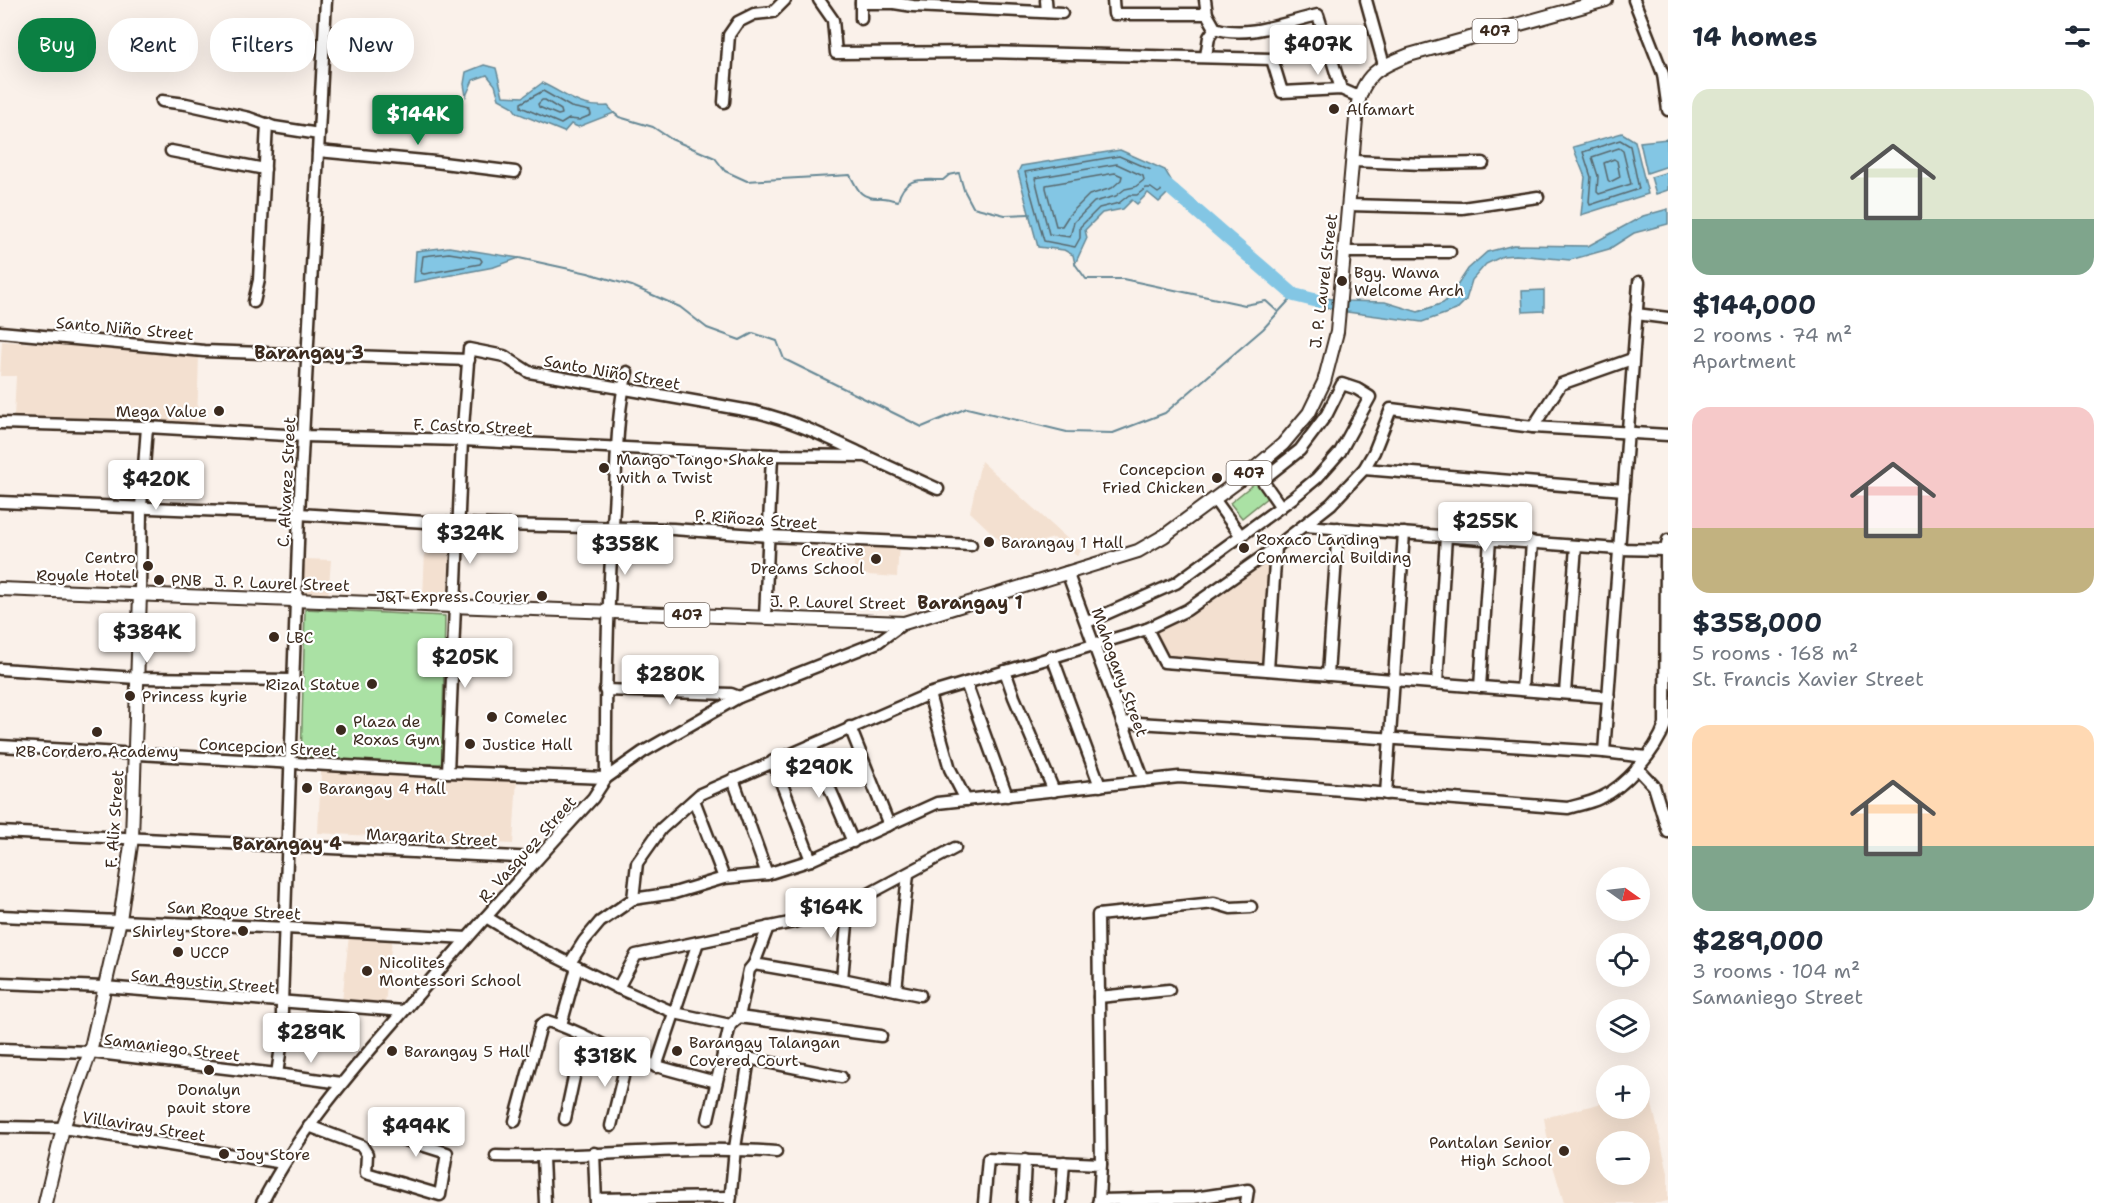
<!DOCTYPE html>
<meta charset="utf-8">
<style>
:root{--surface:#fff;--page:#f6f6f7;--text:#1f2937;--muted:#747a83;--accent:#0b8043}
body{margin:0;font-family:"Shantell Sans",sans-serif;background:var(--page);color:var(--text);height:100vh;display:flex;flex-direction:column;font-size:22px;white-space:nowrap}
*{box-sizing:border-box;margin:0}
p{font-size:20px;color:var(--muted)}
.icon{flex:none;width:33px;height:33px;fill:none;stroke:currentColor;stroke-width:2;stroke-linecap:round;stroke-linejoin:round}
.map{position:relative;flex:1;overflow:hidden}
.sheet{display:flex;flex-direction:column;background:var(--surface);width:450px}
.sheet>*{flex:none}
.guide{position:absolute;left:18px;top:18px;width:570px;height:54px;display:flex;gap:12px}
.needle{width:39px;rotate:104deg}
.fabs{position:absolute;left:1596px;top:867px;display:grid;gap:12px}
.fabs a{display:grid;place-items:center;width:54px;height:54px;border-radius:50%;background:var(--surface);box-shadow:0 6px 24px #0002;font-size:30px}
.price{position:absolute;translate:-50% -51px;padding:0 14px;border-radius:6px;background:#fff;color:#222;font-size:20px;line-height:39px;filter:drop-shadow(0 2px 3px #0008)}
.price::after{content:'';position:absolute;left:50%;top:36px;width:18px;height:14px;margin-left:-9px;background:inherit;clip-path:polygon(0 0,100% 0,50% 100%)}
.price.active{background:var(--accent);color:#fff}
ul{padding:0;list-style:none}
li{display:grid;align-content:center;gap:12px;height:318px;padding:0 24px}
li span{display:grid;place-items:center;height:186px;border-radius:18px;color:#555}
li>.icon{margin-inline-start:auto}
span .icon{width:108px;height:108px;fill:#fffc;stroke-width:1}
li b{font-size:26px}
h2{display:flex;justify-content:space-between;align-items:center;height:72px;padding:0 24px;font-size:26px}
.tag{padding:0 21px;border-radius:24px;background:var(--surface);box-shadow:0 6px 24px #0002;font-size:21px;line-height:54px}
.tag.active{background:var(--accent);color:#fff}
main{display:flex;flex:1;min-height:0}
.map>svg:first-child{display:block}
</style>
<main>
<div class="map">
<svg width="1668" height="1203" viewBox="0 0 1668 1203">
<rect width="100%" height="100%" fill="#faf1ea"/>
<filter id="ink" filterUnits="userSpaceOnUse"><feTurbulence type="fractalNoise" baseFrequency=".0167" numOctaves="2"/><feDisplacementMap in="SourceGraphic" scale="12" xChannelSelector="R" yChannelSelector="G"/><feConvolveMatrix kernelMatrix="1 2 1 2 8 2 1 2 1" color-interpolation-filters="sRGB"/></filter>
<g filter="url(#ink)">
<g fill="#f3e0d0" fill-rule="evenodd">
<path d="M2,341l197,13 -2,70 -183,-7 2,-41h-16z"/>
<path d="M981,461l100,90 -4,5 -23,-18 -44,12 -40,-38z"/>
<path d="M426,527l24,1 -2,71 -25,-1z"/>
<path d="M856,542l43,2 -2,33 -44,-3z"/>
<path d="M1271,553l-8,113 -98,-5 -16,-30z"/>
<path d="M304,559l27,1 -3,38h-25z"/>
<path d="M321,771l196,7 -4,66 -195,-11z"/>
<path d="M349,935l43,4 -7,65 -43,-2z"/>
<path d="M1649,1091l19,82v28l-9,2h-95l-13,-44 -7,-41 62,-16v6h34v-15zM1606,1142h34v32h-34z"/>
</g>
<g fill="#aae1a4" stroke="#728661" stroke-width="1.5">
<path d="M1256,482l12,15 -26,21 -12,-15z"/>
<path d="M305,609l140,7 -3,148 -141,-3z"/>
</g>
<g fill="#83c6e4" stroke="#668895" stroke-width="1.5">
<path d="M484,65l12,3 7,28 20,1 19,-14c24,11 38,26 66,23l6,7 -36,14 -7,-3 -7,8 -47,-19 -5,-7 -13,-7 -4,-14 -8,-10 -14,5 -7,16 -2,-12 2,-12z"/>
<path d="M1622,133l13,8 13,53 -67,21 4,-38 -12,-30z"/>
<path d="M1667,139l1,27 -21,7 -7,-31z"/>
<path d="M1120,150l45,20 6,10 -4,14 -8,8 -11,-9 -11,11 -5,-4 -9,9 -21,4 -17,17 2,8 -12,26 -2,-9 -9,-5 -26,-3 -20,-75 3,-6z"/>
<path d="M1668,172v18l-12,4 -5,-17z"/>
<path d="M1668,209v15l-34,9 -25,16 -39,11 -54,-5 -13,1 -17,8 -14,16 -6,20 -10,10 -34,12 -75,-10 -41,-9 -6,-9 46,7 39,1 33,10 25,-9 6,-5 19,-29 19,-17 27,-7 74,1 55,-30z"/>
<path d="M449,247l70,11 -25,9 -80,15 2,-31z"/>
<path d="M1544,290v21l-21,1 -1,-21z"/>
</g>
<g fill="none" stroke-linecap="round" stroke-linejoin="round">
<g stroke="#58686d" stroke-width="1.5">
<path d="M543,91l28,16 19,4 1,4 -12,5 -10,-1 -8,5 -40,-17v-4z"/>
<path d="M542,100h3l16,10 1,4 -4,1 -19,-8 -1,-3z"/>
<path d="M1620,140l10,6 9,43 -49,16 -1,-3 2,-25 -8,-25z"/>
<path d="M1619,148l4,3 8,33 -32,10 -2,-2 1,-16 -6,-19z"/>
<path d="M1119,156l41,18 4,7 -3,10 -3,2 -7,-5h-5l-9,7h-8l-10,8 -20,5 -19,19v11l-5,9 -31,-6 -19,-69z"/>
<path d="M1614,159l3,2 3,16 -10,5 -2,-2 -4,-17z"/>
<path d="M1117,164l26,12 1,4 -9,7 -10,2 -9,7 -22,6 -20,20 -4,15 -21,-3 -14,-56z"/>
<path d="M1115,173l7,3 -1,4 -9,8 -23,7 -20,20 -7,11h-6l-10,-38v-3z"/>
<path d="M449,253l31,5 2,3 -2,3 -56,10 -3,-1 2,-17z"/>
</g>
<g stroke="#668895" stroke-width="2">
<path d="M614,113l5,4 34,10 18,12 44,19 10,13 22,10 103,-6c8,15 10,23 28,23 6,-1 14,2 20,3 6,-25 23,-21 45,-21l6,-5 10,-2 5,17 9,17 32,8 25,-1"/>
<path d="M519,258l69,15 44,13 48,21 27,21 33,12 13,-7 24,8 7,18 138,68 45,-19 100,24 46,1 52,-20 98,-84 31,-34"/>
<path d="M1075,264l11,15h37l122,26 21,-4 12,11"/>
</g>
<path stroke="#83c6e4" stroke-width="14" d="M1155,175l139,120 24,6"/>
<g stroke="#3b2a1e" stroke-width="15">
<g id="minor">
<path d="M819,0l14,20 3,33 151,-1 285,7 54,-19"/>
<path d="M1046,0l1,12"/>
<path d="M1113,0l1,14h93l8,14c32,11 71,-6 103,-13l23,74"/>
<path d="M1205,0l2,14"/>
<path d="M1366,0l18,65"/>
<path d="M1634,0l29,74 5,36"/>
<path d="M861,3h33l19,3 149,7"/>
<path d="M861,19v-19"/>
<path d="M1206,56l3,-19 6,-9"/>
<path d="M1272,59l10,33 59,-3 18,8"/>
<path d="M162,101l24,3 63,14 25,9 45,7"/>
<path d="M724,102l5,-67 9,-13 16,-8 19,-2 12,-12"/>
<path d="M171,151l94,18"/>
<path d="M318,151l117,11 80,10"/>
<path d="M1353,161l69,3 61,-1"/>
<path d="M1349,205l113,3 76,-11"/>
<path d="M1345,252h105"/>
<path d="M254,302l5,-22 8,-156"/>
<path d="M1636,314l32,4"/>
<path d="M0,332l204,19 265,9"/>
<path d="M0,423l147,4 157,9 158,4 310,15 94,1 72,33"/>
<path d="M1533,427l28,-43 71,-25"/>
<path d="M1364,469l260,21"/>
<path d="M1214,499l27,37"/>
<path d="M0,502l299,12 158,10 216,5 96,7 202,9"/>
<path d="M1305,526l313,23 48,1"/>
<path d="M1067,572l77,209"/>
<path d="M140,594l1,-87 6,-80"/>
<path d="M765,618l7,-163"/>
<path d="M1090,621l86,-38 118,-86 23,-19 23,-26 30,-55 -13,-8 -15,-5 -15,30 -27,36 -38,30 19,27"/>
<path d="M1147,629l17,33 445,35"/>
<path d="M1052,656l48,130"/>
<path d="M0,669l137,9 157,2"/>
<path d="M1268,670l8,-123"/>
<path d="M1005,671l9,26 40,94"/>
<path d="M1328,675l10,-147"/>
<path d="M966,683l41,113"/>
<path d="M1437,683l9,-147"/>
<path d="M1480,687l10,-148"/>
<path d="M605,690l126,4 8,3"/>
<path d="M1522,690l10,-148"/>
<path d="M1565,693l11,-147"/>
<path d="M929,694l21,75 16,31"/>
<path d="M1122,722l482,30 42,5"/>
<path d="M850,727l39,98"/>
<path d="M811,745l42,97"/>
<path d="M0,746l448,26 158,6c-1,-90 2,-180 8,-270 3,-45 2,-92 13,-136"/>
<path d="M1604,752l35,-470"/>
<path d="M773,761l38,99"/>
<path d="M1637,768l17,18 14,46"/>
<path d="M448,772l14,-332 7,-91 35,7 25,16 227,40c39,9 72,26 108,43"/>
<path d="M733,779l34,95"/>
<path d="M1386,794l18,-261"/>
<path d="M694,800l30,78"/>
<path d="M0,832l538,26"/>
<path d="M633,899l4,-36 24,-34 39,-35 229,-100 218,-65 40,-19 89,-63 55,-43 33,-35 10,-17 17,-43 142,18 135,8"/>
<path d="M0,916l286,12 181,10"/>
<path d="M486,917l43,26 89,45 57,25 55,12 9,-8 142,19"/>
<path d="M768,927l-14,37 88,15 78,16"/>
<path d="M570,963l14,-22 16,-19 33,-23 41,-6 50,-15 43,-4 44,-14 126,-57 242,-26 389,31c10,-3 22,-5 32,-10 25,-11 56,-47 65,-73l1,-175 2,-10"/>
<path d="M842,979l7,-77"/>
<path d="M0,983l104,4 299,24"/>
<path d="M618,988l18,-33 158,-33 73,-27 88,-47"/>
<path d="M896,990l12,-116"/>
<path d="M1099,997l70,-7"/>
<path d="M739,1017l10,-47 5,-6"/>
<path d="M561,1025l16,-58"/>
<path d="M0,1049l90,3 187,22 64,9"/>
<path d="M723,1053l118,24"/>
<path d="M656,1067l42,-125"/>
<path d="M277,1074l5,-34v-37l17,-489 27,-514"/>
<path d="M565,1119l18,-84"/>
<path d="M708,1119l22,-94"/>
<path d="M515,1121l26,-96 6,-4c29,8 55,25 83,36 28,11 57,17 86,25"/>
<path d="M309,1126l53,20 5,8 -1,19 74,22 7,-42 -54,-17"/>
<path d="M611,1126l17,-70"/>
<path d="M0,1127l63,1 220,35"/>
<path d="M594,1153l2,50"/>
<path d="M496,1156c93,3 187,-12 280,-4"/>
<path d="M543,1158l2,45"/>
<path d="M1101,1164l-3,-249 116,-12 17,5 20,-1"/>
<path d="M596,1199l135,-2"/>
<path d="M262,1203c38,-74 92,-135 146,-197 61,-70 122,-140 185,-208l13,-20 37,-26 96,-55 139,-55 26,-19"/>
<path d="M730,1203l5,-55 14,-90"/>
<path d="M984,1203l4,-44 113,5 -2,36"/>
<path d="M1023,1203l2,-43"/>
<path d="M1061,1203l3,-41"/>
<path d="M1098,1203l1,-3 95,-2 54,-8 -2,13"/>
</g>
</g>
<g stroke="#3b2a1e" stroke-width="16">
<g id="major">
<path d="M0,589l904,34 234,-72 26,-15 84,-62 35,-30 26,-31 15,-31 13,-50 20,-224c6,-34 22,-41 52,-53l197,-55"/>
<path d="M45,1203l18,-75 27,-76 30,-132 12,-82 8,-244"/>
</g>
</g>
<use href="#minor" stroke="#fff" stroke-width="10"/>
<use href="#major" stroke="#fff" stroke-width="12"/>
</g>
</g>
<g fill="#3b2a1e" stroke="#fff" stroke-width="2">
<circle cx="1334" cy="109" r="6"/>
<circle cx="1342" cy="281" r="6"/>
<circle cx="219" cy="411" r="6"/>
<circle cx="604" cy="468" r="6"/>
<circle cx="1217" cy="478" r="6"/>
<circle cx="989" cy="542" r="6"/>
<circle cx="1244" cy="548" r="6"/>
<circle cx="876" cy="559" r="6"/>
<circle cx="148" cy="566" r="6"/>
<circle cx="159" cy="580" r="6"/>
<circle cx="542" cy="596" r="6"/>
<circle cx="274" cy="637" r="6"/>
<circle cx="372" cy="684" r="6"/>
<circle cx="130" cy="696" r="6"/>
<circle cx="492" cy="717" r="6"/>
<circle cx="341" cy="730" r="6"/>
<circle cx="97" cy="732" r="6"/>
<circle cx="470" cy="744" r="6"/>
<circle cx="307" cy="788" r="6"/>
<circle cx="243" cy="931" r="6"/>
<circle cx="178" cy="952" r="6"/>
<circle cx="367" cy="971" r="6"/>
<circle cx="392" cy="1051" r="6"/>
<circle cx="677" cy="1051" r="6"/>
<circle cx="209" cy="1070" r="6"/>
<circle cx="1564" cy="1151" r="6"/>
<circle cx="224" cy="1154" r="6"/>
</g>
<g text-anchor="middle" stroke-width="4.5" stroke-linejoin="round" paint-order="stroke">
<g fill="#fff" stroke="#766a62" stroke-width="1.5">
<rect x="1472.5" y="19" width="45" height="24" rx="4.5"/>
<rect x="1226.5" y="461" width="45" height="24" rx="4.5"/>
<rect x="664.5" y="603" width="45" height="24" rx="4.5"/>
</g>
<g font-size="15" font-weight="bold" fill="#3b2a1e">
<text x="1495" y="36">407</text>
<text x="1249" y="478">407</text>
<text x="687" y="620">407</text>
</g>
<g font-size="16" fill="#3b2a1e" stroke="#fff" text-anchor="start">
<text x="1346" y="115">Alfamart</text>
<text x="1354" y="278">Bgy. Wawa<tspan x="1354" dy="18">Welcome Arch</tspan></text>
<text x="207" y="417" text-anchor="end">Mega Value</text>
<text x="616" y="465">Mango Tango Shake<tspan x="616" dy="18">with a Twist</tspan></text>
<text x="1205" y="475" text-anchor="end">Concepcion<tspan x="1205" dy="18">Fried Chicken</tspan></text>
<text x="1256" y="545">Roxaco Landing<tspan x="1256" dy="18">Commercial Building</tspan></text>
<text x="1001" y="548">Barangay 1 Hall</text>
<text x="864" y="556" text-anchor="end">Creative<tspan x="864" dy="18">Dreams School</tspan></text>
<text x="136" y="563" text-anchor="end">Centro<tspan x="136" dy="18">Royale Hotel</tspan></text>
<text x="171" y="586">PNB</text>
<text x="530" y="602" text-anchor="end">J&amp;T Express Courier</text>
<text x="286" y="643">LBC</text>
<text x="360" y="690" text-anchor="end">Rizal Statue</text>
<text x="142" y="702">Princess kyrie</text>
<text x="504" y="723">Comelec</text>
<text x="353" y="727">Plaza de<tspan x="353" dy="18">Roxas Gym</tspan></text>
<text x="482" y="750">Justice Hall</text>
<text x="97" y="757" text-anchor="middle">RB Cordero Academy</text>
<text x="319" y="794">Barangay 4 Hall</text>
<text x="231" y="937" text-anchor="end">Shirley Store</text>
<text x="190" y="958">UCCP</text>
<text x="379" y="968">Nicolites<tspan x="379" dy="18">Montessori School</tspan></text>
<text x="689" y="1048">Barangay Talangan<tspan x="689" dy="18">Covered Court</tspan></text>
<text x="404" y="1057">Barangay 5 Hall</text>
<text x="209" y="1095" text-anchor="middle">Donalyn<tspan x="209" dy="18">pauit store</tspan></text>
<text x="1552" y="1148" text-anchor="end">Pantalan Senior<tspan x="1552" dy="18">High School</tspan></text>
<text x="236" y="1160">Joy Store</text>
</g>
<g font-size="16" fill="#3b2a1e" stroke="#fff">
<text transform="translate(1323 281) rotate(-83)" y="6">J. P. Laurel Street</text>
<text transform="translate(125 328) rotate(5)" y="6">Santo Niño Street</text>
<text transform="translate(612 372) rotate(10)" y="6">Santo Niño Street</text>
<text transform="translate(473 426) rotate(2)" y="6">F. Castro Street</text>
<text transform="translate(286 482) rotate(-87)" y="6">C. Alvarez Street</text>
<text transform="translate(756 519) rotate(4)" y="6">P. Riñoza Street</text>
<text transform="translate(282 583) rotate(2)" y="6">J. P. Laurel Street</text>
<text transform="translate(838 602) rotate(1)" y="6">J. P. Laurel Street</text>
<text transform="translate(1120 672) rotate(70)" y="6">Mahogany Street</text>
<text transform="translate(268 747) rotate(3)" y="6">Concepcion Street</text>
<text transform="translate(114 819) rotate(-86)" y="6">F. Alix Street</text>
<text transform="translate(432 837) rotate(3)" y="6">Margarita Street</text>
<text transform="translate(527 849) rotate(-48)" y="6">R. Vasquez Street</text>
<text transform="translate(234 910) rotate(3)" y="6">San Roque Street</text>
<text transform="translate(203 981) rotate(5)" y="6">San Agustin Street</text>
<text transform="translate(172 1047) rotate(7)" y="6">Samaniego Street</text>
<text transform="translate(144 1126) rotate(9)" y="6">Villaviray Street</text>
</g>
<g font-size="18" font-weight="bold" fill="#3b2a1e" stroke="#fff">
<text x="309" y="359">Barangay 3</text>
<text x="970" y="609">Barangay 1</text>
<text x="287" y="850">Barangay 4</text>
</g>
</g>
</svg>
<div class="fabs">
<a><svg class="needle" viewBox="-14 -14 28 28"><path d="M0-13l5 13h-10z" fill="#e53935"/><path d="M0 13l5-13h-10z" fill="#747a83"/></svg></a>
<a><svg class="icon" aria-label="locate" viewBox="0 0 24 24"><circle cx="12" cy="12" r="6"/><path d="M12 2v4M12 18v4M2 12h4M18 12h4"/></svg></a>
<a><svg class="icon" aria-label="layers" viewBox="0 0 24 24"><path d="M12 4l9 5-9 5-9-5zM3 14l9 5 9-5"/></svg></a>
<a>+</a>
<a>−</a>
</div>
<b class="price" style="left:1318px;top:76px">$407K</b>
<b class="price active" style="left:418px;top:146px">$144K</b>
<b class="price" style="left:156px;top:511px">$420K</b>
<b class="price" style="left:1485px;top:553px">$255K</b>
<b class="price" style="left:470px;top:565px">$324K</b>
<b class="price" style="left:625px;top:576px">$358K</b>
<b class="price" style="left:147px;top:664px">$384K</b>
<b class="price" style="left:465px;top:689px">$205K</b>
<b class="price" style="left:670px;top:706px">$280K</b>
<b class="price" style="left:819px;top:799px">$290K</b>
<b class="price" style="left:831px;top:939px">$164K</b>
<b class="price" style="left:311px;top:1064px">$289K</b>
<b class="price" style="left:605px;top:1088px">$318K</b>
<b class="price" style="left:416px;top:1158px">$494K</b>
<div class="guide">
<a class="tag active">Buy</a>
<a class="tag">Rent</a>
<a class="tag">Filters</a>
<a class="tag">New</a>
</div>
</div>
<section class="sheet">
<h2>14 homes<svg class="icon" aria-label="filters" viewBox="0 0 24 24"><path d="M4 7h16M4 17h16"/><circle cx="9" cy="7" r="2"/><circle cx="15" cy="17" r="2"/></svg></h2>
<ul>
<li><span style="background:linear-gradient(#dfe7d0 70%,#7fa58c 0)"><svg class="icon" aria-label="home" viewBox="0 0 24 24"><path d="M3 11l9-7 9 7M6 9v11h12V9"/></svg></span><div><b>$144,000</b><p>2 rooms · 74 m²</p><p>Apartment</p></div></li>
<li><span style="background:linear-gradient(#f6c9c9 65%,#c2b280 0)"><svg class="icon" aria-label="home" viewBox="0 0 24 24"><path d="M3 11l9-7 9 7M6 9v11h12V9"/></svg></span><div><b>$358,000</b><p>5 rooms · 168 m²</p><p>St. Francis Xavier Street</p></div></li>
<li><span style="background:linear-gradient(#ffd9b3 65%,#7fa58c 0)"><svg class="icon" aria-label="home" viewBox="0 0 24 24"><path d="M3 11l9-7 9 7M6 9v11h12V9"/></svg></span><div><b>$289,000</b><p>3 rooms · 104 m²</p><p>Samaniego Street</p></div></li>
</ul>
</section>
</main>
